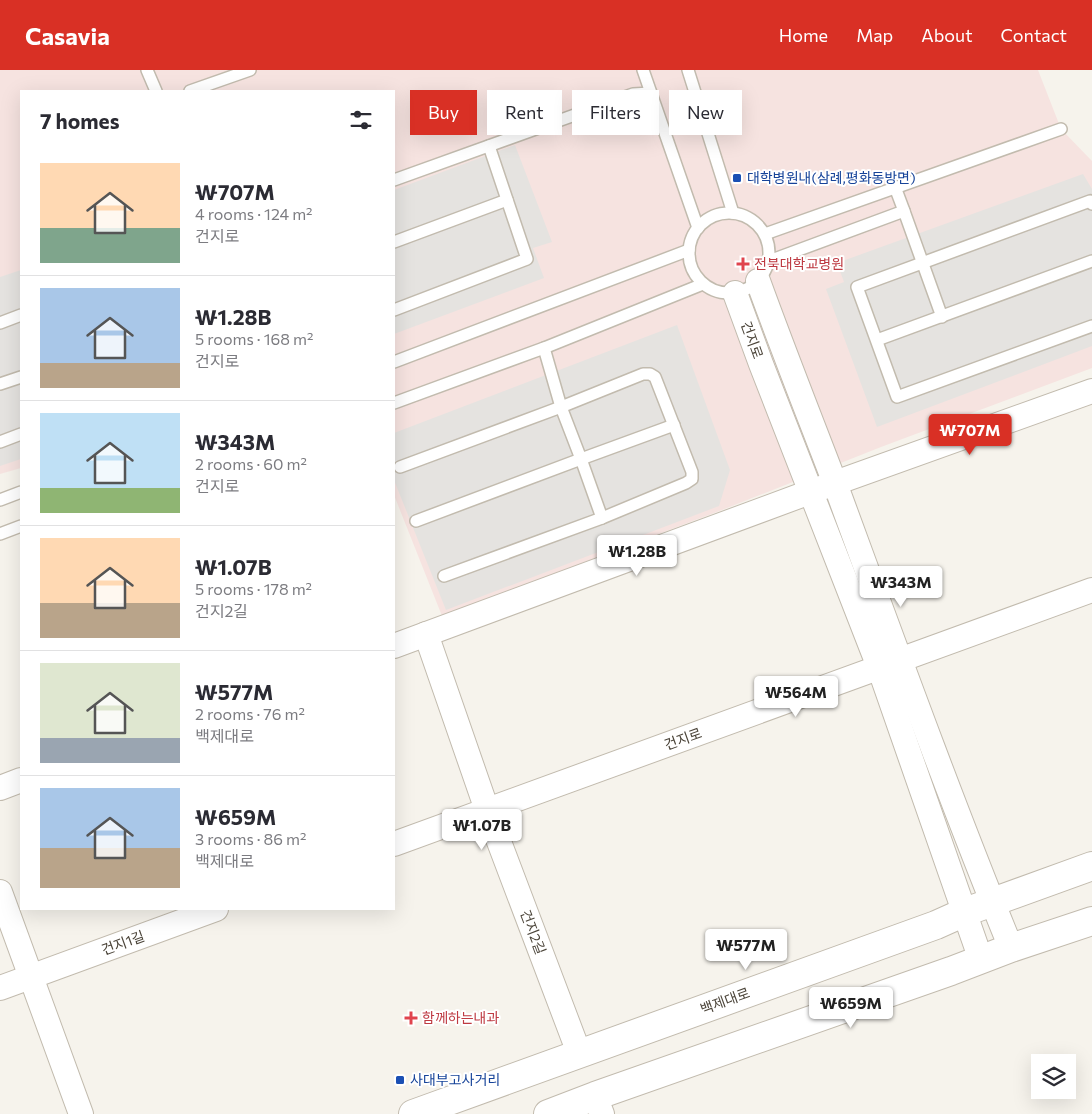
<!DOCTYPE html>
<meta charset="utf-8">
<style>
:root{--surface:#fff;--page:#f2f2f3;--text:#2b2b33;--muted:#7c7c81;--line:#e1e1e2;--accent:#d93025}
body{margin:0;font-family:Commissioner,"Noto Sans KR",sans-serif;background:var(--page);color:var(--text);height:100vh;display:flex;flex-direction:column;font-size:19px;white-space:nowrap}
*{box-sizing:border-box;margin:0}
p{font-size:16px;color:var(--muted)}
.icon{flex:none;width:28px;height:28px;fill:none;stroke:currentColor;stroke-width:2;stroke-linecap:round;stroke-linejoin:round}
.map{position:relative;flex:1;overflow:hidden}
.drawer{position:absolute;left:20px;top:20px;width:375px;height:820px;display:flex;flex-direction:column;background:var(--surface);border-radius:0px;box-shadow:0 5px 20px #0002}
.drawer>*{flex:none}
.guide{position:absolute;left:410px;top:20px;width:475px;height:45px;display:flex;gap:10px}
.buttons{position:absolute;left:1031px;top:984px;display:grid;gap:10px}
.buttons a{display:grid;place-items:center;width:45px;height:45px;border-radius:0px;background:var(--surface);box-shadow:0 5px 20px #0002;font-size:25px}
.price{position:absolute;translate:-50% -42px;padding:0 11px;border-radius:5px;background:#fff;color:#222;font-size:16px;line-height:32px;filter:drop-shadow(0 1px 2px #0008)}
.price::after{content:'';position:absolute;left:50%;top:30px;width:15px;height:11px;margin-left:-8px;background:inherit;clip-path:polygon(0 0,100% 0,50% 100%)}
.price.on{background:var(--accent);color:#fff}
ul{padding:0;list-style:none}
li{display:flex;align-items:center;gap:15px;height:125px;padding:0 20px}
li+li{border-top:1px solid var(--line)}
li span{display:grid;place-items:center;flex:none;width:140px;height:100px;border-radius:0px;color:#555}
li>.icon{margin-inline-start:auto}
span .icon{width:60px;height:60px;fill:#fffc;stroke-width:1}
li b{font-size:21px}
h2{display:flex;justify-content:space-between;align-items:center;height:60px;padding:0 20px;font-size:21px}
.chip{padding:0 18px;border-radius:0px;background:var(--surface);box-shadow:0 5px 20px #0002;font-size:18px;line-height:45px}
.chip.on{background:var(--accent);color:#fff}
header{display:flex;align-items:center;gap:30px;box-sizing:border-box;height:70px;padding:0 25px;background:var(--accent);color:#fff}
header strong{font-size:24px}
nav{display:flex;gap:28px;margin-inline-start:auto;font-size:18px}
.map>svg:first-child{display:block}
</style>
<header>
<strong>Casavia</strong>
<nav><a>Home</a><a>Map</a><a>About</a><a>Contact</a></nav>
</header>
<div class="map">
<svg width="1092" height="1044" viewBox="0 0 1092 1044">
<rect width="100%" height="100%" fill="#f6f3ec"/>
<path fill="#f6e3e0" d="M0,0h1038l23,59 31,32v207l-211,79 -159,63 -280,106 -48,-121v-404h-373v377l-21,6z"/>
<g fill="#e5e3e0">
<path d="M515,75l37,97 -19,6 11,30 -150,56v-144z"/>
<path d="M1083,104l9,15v157l-215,81 -51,-138 18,-7 -7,-19z"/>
<path d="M21,200v189l-21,7v-189z"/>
<path d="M677,255l53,145 -11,36 -273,104 -52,-130v-47z"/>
</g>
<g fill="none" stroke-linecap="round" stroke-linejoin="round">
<g stroke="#c2bbae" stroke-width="14">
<g id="service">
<path d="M147,0l9,21"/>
<path d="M643,0l55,158"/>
<path d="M688,0l45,143"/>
<path d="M190,21l60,-21"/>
<path d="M394,110l239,-86 18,-1"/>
<path d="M895,117l9,24"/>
<path d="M1092,134l-2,-3 -233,86 40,110 195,-71"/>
<circle cx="729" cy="183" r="40"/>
<path d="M765,164l296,-105"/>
<path d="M394,172l113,-42"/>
<path d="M769,191l135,-50 38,106"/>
<path d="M394,240l133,-51 -38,-113"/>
<path d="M0,253l21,-8"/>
<path d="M877,270l215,-79"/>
<path d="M394,292l295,-112"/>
<path d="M0,314l21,-7"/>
<path d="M394,333l150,-55 159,-64"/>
<path d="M0,372l21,-8"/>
<path d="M400,397l161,-60 82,-33h7l5,3 37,95v7l-6,4 -84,35 -158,58"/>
<path d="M0,430l21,-8"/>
<path d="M602,448l-21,-59 93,-34"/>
<path d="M416,451l165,-62 -20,-52 -17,-59"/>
<path d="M0,464l21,-8"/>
</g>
</g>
<g stroke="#c2bbae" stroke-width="26">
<g id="minor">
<path d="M758,211c25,69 52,137 78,205 57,155 113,310 175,462"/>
<path d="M735,223l26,71 118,303 102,293"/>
<path d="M426,564l61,176 92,243"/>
<path d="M394,576l416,-154 282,-101"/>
<path d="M0,718l21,-8"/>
<path d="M394,774l698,-254"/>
<path d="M0,822l81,222"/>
<path d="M0,918l216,-79"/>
<path d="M595,1026l7,18"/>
</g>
</g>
<g stroke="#c2bbae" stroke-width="30">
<g id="tertiary">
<path d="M413,1044l523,-189 29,-13 127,-46"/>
<path d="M548,1044l47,-18 356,-125 60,-23 81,-27"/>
</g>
</g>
<use href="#service" stroke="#fff" stroke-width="11"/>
<use href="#minor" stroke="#fff" stroke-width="24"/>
<use href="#tertiary" stroke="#fff" stroke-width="28"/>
</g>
<g fill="#1a4fb4" stroke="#fff" stroke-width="2">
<rect x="732" y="103" width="10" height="10" rx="2.5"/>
<rect x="395" y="1005" width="10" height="10" rx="2.5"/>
</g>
<g fill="#e0444e" stroke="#fff" stroke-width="2">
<path d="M740.5 186.5h5v5h5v5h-5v5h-5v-5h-5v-5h5z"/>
<path d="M408.5 940.5h5v5h5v5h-5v5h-5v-5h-5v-5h5z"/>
</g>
<g text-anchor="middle" stroke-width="4" stroke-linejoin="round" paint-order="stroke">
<g font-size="14" fill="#164399" stroke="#fff" text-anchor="start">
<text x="747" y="113">대학병원내(삼례,평화동방면)</text>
<text x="410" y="1015">사대부고사거리</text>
</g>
<g font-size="14" fill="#be3a42" stroke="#fff" text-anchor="start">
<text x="754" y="199">전북대학교병원</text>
<text x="422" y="953">함께하는내과</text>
</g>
<g font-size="14" fill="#4b4439" stroke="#fff">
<text transform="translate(752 270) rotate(70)" y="5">건지로</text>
<text transform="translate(683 669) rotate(-20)" y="5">건지로</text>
<text transform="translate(533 862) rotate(69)" y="5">건지2길</text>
<text transform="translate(123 873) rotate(-20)" y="5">건지1길</text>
<text transform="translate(725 931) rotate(-20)" y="5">백제대로</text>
</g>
</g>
</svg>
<div class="buttons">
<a><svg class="icon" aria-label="layers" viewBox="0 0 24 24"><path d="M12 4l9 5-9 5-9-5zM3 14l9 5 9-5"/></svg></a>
</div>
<b class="price on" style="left:970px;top:386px">₩707M</b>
<b class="price" style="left:637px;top:507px">₩1.28B</b>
<b class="price" style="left:901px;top:538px">₩343M</b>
<b class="price" style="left:796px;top:648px">₩564M</b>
<b class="price" style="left:482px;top:781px">₩1.07B</b>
<b class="price" style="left:746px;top:901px">₩577M</b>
<b class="price" style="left:851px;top:959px">₩659M</b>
<div class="guide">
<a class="chip on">Buy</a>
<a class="chip">Rent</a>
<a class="chip">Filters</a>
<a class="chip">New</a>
</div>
<section class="drawer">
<h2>7 homes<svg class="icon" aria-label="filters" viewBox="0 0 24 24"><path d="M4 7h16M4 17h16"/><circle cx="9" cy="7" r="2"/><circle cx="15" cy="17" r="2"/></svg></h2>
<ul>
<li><span style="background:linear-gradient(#ffd9b3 65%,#7fa58c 0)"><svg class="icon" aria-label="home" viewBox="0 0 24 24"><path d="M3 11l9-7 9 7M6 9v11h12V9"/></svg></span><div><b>₩707M</b><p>4 rooms · 124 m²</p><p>건지로</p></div></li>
<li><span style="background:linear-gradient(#a9c7e8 75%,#b9a48a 0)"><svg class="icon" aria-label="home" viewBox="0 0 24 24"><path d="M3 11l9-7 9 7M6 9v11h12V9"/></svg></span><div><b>₩1.28B</b><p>5 rooms · 168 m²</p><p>건지로</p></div></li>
<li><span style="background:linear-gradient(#bfe0f5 75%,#8fb573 0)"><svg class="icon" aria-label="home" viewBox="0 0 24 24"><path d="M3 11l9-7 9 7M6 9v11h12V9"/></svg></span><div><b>₩343M</b><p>2 rooms · 60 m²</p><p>건지로</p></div></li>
<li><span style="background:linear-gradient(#ffd9b3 65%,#b9a48a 0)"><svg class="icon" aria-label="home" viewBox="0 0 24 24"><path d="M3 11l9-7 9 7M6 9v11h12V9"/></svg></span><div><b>₩1.07B</b><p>5 rooms · 178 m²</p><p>건지2길</p></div></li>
<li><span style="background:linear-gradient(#dfe7d0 75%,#9aa5b1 0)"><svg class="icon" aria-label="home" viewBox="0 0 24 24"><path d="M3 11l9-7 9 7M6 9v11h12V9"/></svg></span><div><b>₩577M</b><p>2 rooms · 76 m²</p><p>백제대로</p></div></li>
<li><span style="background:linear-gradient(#a9c7e8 60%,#b9a48a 0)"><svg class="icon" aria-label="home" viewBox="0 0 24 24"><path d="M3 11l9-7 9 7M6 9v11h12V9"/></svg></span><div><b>₩659M</b><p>3 rooms · 86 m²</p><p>백제대로</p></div></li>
</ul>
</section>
</div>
